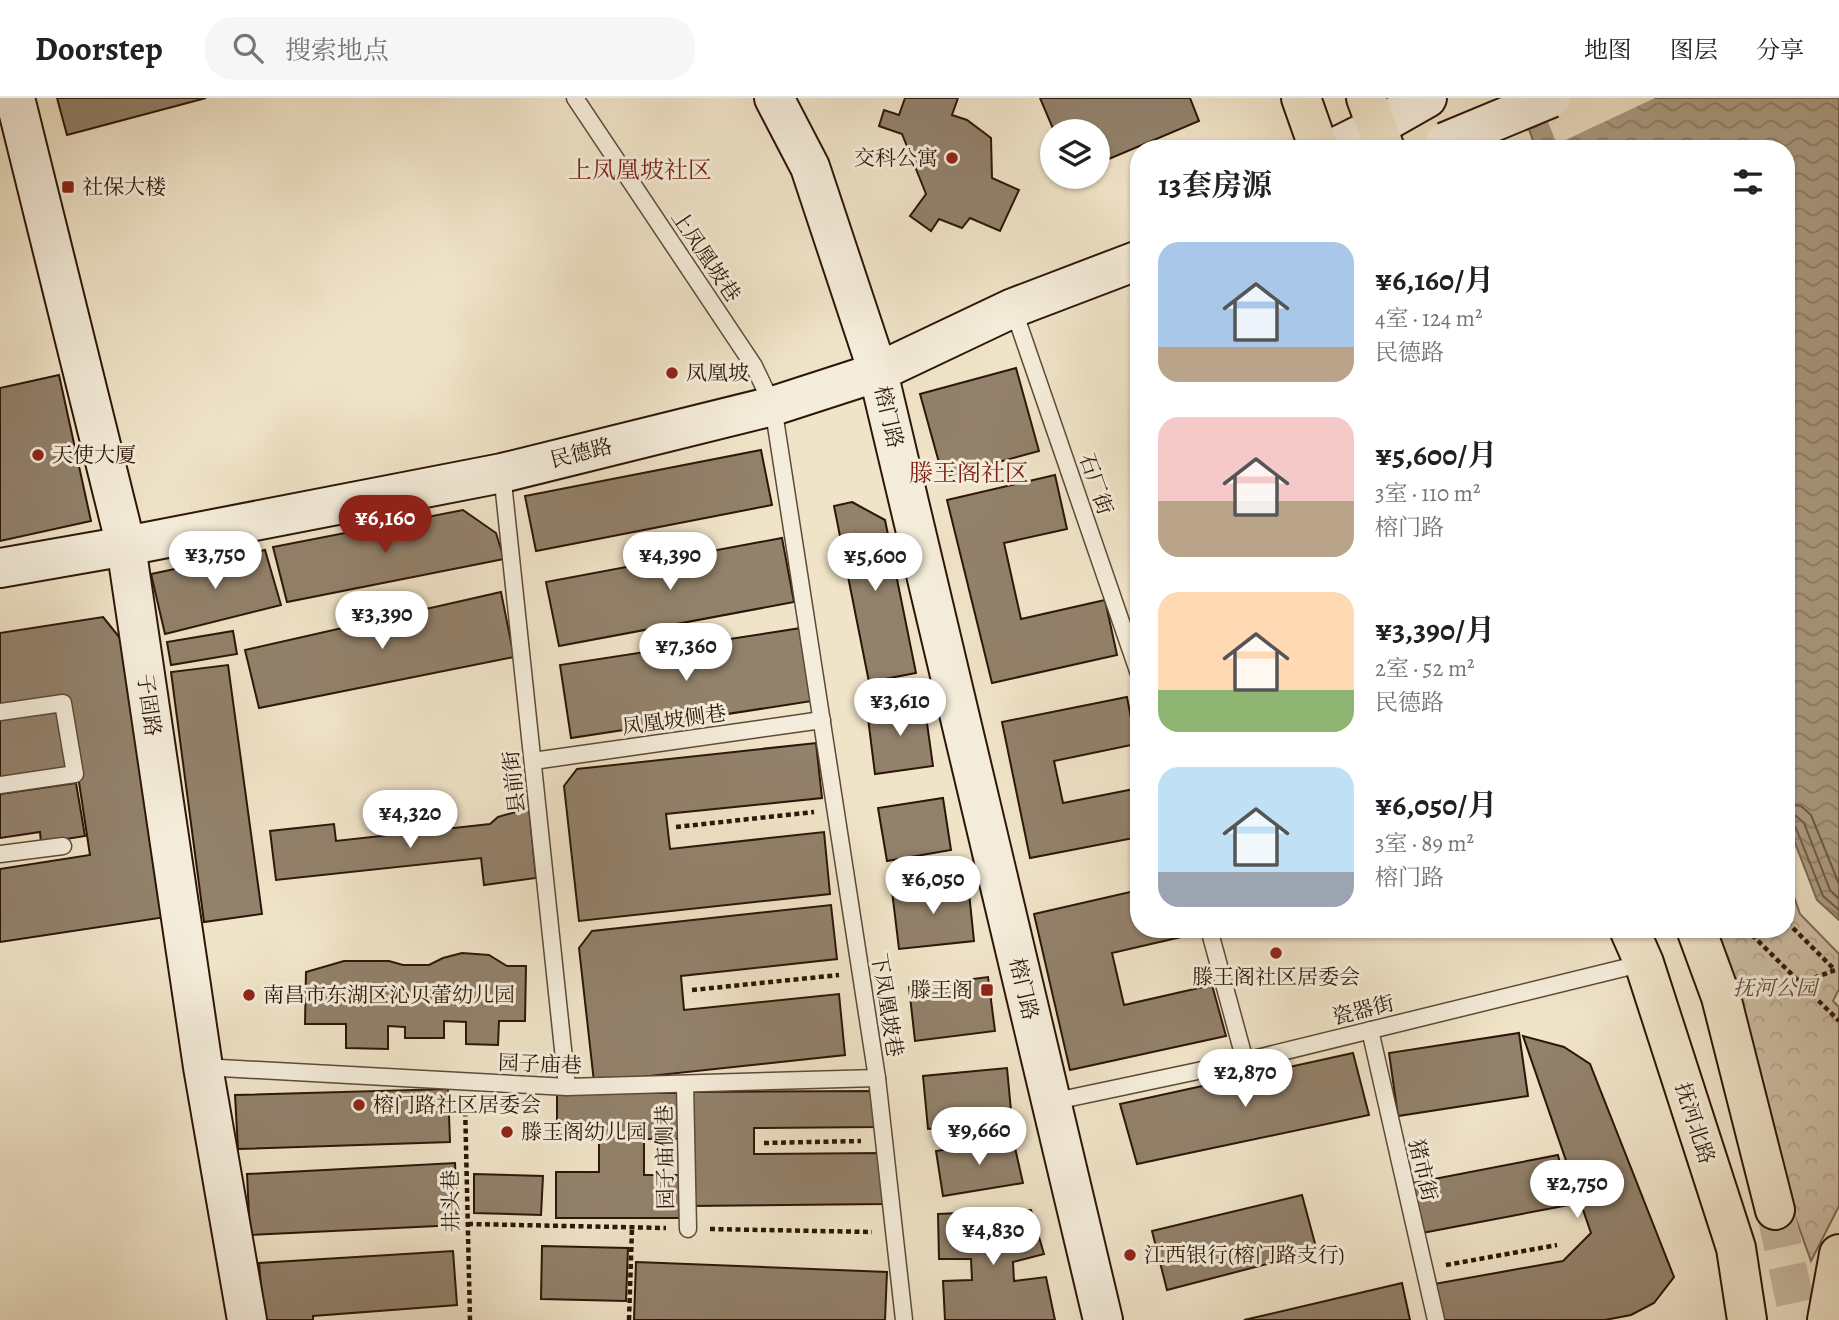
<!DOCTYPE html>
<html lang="zh">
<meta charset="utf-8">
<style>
:root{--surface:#fff;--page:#f6f6f6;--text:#202124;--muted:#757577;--line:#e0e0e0;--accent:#8f2418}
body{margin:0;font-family:Alegreya,"Noto Serif SC",serif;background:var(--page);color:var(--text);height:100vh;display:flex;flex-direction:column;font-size:26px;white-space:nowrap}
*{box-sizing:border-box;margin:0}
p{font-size:23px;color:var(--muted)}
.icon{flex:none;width:38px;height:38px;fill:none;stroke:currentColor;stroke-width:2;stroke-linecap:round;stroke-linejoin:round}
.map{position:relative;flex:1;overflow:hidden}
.details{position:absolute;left:1130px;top:42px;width:665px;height:798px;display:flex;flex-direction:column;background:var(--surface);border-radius:28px;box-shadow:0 2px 5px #0004}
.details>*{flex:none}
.buttons{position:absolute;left:1040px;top:21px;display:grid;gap:14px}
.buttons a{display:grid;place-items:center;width:70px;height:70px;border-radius:50%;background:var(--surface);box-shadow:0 2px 5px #0004;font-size:35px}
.price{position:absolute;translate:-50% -60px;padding:0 16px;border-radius:24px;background:#fff;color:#222;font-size:23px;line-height:46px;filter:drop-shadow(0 2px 4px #0008)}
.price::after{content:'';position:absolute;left:50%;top:42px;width:21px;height:16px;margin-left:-10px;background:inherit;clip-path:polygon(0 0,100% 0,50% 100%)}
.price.selected{background:var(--accent);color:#fff}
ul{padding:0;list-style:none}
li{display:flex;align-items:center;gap:21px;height:175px;padding:0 28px}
li span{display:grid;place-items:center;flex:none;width:196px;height:140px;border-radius:21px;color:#555}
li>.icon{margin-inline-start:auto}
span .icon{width:84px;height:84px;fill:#fffc;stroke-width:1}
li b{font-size:30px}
h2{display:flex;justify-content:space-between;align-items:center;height:84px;padding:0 28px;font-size:30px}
header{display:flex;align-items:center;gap:42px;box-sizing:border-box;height:98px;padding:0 35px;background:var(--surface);border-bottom:2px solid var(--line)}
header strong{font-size:33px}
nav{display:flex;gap:38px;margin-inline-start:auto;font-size:24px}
.search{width:490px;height:63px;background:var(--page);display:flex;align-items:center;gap:18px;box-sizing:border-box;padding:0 24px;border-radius:28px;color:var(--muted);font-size:26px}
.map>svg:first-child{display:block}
</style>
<header>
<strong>Doorstep</strong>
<div class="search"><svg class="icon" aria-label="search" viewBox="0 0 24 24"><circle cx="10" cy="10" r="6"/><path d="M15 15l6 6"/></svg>搜索地点</div>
<nav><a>地图</a><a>图层</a><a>分享</a></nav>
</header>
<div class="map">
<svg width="1839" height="1222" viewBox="0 0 1839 1222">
<defs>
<pattern id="park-crowns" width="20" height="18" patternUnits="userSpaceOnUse" patternTransform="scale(1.75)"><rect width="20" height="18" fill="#cfc1a7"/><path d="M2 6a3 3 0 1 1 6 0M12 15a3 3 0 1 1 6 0" fill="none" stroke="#b2a58e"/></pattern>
<pattern id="water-waves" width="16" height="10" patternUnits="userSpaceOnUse" patternTransform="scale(1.75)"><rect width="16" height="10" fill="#ad9e86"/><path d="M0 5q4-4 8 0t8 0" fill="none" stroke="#8d806c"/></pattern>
</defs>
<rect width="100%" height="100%" fill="#f0e4c8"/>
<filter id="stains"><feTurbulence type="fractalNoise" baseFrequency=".00286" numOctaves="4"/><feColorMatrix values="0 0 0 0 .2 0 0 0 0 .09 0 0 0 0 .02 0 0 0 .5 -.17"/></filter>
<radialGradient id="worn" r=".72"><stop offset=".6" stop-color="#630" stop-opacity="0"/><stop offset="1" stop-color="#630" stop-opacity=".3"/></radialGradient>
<path fill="url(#park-crowns)" stroke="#7e6c57" stroke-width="2" d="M1787,778l13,38 39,40v35l-6,12 6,6v199l-28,55 -119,-332h95z"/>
<path fill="url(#water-waves)" stroke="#796853" stroke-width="2" d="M1518,0h321v822l-22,-20 -30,-78v-673h-251z"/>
<path fill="#f0e4c8" d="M1538,0h117l-98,46z"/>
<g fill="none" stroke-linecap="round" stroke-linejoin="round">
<g stroke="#6c5a46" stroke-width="2">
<path d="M1787,706l14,2 10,9 28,69"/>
<path d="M1787,716l9,2 8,7 26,67 9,9"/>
<path d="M1787,725l5,1 4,4 27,68 16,14"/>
</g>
</g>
<g fill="#92816b" stroke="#2c1607" stroke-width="2">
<path d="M57,0h149l-139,37z"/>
<path d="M905,0h53l-6,17 15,5 24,18 1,40 27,12 -19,41 -30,-13 -8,10 -23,-9 -8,12 -21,-15 16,-22 -24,-60 -23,-8 5,-16 15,5z"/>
<path d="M1040,0h150l9,23 -102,43v-33h-43z"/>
<path d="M1016,270l23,83 -96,26 -23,-83z"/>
<path d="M59,277l32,146 -91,20v-153z"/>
<path d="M761,352l11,55 -236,46 -11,-55z"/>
<path d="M1055,377l12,54 -63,14 17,76 84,-19 12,55 -125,28 -45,-183z"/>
<path d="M852,404l33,18 31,153 -47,9 -35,-176z"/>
<path d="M463,412l33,23 8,26 -217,43 -14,-55z"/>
<path d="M782,440l12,64 -235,44 -13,-64z"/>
<path d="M265,452l16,55 -116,29 -14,-60z"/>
<path d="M501,494l13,65 -255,51 -14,-58z"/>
<path d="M103,519l21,26 42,274 -166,25v-73l90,-14 -24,-159 -66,10v-73z"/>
<path d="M801,530l11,73 -241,37 -11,-73z"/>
<path d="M233,533l4,23 -66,11 -4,-23z"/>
<path d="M228,567l34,249 -58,8 -33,-250z"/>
<path d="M1127,599l9,47 -82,17 9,42 76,-15v49l-109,21 -28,-136z"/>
<path d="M924,604l9,64 -58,8 -8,-64z"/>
<path d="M65,609l9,62 -74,12v-64z"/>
<path d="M816,645l6,55 -156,16 4,35 154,-17 6,62 -251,27 -15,-135 13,-17z"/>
<path d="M76,685l9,53 -44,7 -1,-11 -40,6v-44z"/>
<path d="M943,700l8,52 -64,11 -9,-53z"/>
<path d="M529,710l7,70 -52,7 -3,-27 -205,22 -6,-49 64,-7 2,17 154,-17 8,-7z"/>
<path d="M968,785l6,58 -75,8 -7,-58z"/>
<path d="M1139,792v39h63l1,3 -91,21 12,52 88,-20 14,51 -156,34 -36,-156z"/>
<path d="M831,807l6,54 -156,17 3,34 155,-16 6,61 -251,27 -15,-134 13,-17z"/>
<path d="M462,855l27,2 18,11h19l-1,55h-26l-1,24 -32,-1v-22l-22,-1v17h-39v-11l-17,-1v23l-42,-1v-24h-41l1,-52 38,-11h45l14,4h26l14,-7z"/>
<path d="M988,879l7,54 -80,10 -6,-54z"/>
<path d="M1519,935l9,63 -130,20 -9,-63z"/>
<path d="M1523,938l41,11 26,17 84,213 -20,26 -23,12 -26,5h-164l-7,-36 129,-23 28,-28z"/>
<path d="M1353,955l16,62 -232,49 -17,-60z"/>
<path d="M1007,970l5,53 -84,8 -5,-53z"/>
<path d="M448,991l2,53 -212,7 -3,-54z"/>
<path d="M877,993l1,36 -124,1v26l128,-1 1,51 -193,2 -1,-114z"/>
<path d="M557,995h122v46h-35v36h38v43h-126v-46h43v-33h-42z"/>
<path d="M1013,1041l10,44 -80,13 -7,-45z"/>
<path d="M1558,1057l11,50 -147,28 -9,-50z"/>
<path d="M455,1065l3,62 -208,10 -3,-61z"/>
<path d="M474,1076l69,2 -2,39 -67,-2z"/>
<path d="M1302,1097l15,56 -150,39 -15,-59z"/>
<path d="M1031,1112l13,44 -31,8 1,19 32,-4 9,43h-110l-2,-39 29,-1 -1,-21h-32l-1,-45z"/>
<path d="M542,1148l86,2 -2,53 -85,-2z"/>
<path d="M453,1153l4,54 -144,11v4h-49l-5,-57z"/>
<path d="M636,1164l251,10 -2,48h-251z"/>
<path d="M1402,1185l8,37h-166z"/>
</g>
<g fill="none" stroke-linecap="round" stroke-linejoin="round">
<path stroke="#c9bba1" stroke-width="38" stroke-dasharray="38 19" stroke-linecap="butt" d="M1775,1112l24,110"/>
<g stroke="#5d4a37" stroke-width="19">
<g id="lane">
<path d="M575,0l179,268 19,40 104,672 27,242"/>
<path d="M1013,210l126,366"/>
<path d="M502,375l65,614"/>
<path d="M0,614l63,-9 12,71 -75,11"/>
<path d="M533,663l289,-41"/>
<path d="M0,756l63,-8"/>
<path d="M1209,831l36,132"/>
<path d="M1370,932l66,290"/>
<path d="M203,969l364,20 310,-9"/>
<path d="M685,986l3,145"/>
<path d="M1051,1004l194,-41 399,-98"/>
</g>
</g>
<g stroke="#2c1607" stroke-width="42">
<g id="secondary">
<path d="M15,0l111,448 77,521 44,253"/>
<path d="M774,0l36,69 68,205 225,948"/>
<path d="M1332,51l44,-22 51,-29"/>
<path d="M0,470l126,-22 376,-73 271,-67 105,-34 135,-64 126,-48"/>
</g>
</g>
<g stroke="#2c1607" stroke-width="42">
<g id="primary">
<path d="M1301,0l18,51"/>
<path d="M1366,0l19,51"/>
<path d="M1629,831l15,34 92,285 11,72"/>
<path d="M1696,831l25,68 54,213"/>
</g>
</g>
<g stroke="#2c1607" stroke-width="42">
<path id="highway" d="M1827,1222l12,-66"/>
</g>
<g stroke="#2c1607" stroke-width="4.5" stroke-dasharray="5 3.5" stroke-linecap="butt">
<path d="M676,729l138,-15"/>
<path d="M1787,824l48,48 -34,13"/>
<path d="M1746,831l93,92"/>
<path d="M692,892l147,-15"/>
<path d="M465,1005l5,217"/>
<path d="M764,1045l97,-2"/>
<path d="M468,1126l198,4"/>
<path d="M710,1131l162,3"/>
<path d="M1446,1167l111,-20"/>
<path d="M629,1222l3,-92"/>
</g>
<use href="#lane" stroke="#f5eddb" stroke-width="16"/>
<use href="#secondary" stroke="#f5eddb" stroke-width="38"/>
<use href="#primary" stroke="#f0e4c8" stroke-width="38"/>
<use href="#highway" stroke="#f0e4c8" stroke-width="38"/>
<g stroke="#2c1607" stroke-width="42" stroke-linecap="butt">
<path id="secondary-bridge" d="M1445,44l106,-44"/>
</g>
<use href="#secondary-bridge" stroke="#f5eddb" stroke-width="38"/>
</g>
<g fill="#8f2418" stroke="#f5eddb" stroke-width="2.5">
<circle cx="952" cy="60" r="7"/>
<rect x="61" y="82" width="14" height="14" rx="3.5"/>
<circle cx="672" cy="275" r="7"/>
<circle cx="38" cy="357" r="7"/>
<circle cx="1276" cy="855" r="7"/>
<rect x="980" y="885" width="14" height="14" rx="3.5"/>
<circle cx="249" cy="897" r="7"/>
<circle cx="359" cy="1007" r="7"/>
<circle cx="507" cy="1034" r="7"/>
<circle cx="1130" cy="1157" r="7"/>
</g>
<g text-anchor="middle" stroke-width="6" stroke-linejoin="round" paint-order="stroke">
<g font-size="21" fill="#2c1607" stroke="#f5eddb" text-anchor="start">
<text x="938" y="67" text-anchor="end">交科公寓</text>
<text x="82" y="96">社保大楼</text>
<text x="686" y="282">凤凰坡</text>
<text x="52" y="364">天使大厦</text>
<text x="1276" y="886" text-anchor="middle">滕王阁社区居委会</text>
<text x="973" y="899" text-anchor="end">滕王阁</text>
<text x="263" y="904">南昌市东湖区沁贝蕾幼儿园</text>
<text x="373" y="1014">榕门路社区居委会</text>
<text x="521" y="1041">滕王阁幼儿园</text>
<text x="1144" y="1164">江西银行(榕门路支行)</text>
</g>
<g font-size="21" fill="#2c1607" stroke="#f5eddb">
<text transform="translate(706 158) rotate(56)" y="7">上凤凰坡巷</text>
<text transform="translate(889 319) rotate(77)" y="7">榕门路</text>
<text transform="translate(581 355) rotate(-14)" y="7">民德路</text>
<text transform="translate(1096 386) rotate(71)" y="7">石厂街</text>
<text transform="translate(149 607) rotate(82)" y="7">子固路</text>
<text transform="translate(674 622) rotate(-8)" y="7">凤凰坡侧巷</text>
<text transform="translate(514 684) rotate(-96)" y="7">县前街</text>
<text transform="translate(1024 891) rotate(77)" y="7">榕门路</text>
<text transform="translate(887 907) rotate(81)" y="7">下凤凰坡巷</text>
<text transform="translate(1363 912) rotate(-14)" y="7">瓷器街</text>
<text transform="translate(540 966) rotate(2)" y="7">园子庙巷</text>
<text transform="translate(1695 1025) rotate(72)" y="7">抚河北路</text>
<text transform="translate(665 1059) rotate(-91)" y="7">园子庙侧巷</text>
<text transform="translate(1423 1072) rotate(77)" y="7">猪市街</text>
<text transform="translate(451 1103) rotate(-91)" y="7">井头巷</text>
</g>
<g font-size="21" font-style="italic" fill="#5d4937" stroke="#f5eddb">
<text x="1775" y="897">抚河公园</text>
</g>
<g font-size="24" fill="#7a1f14" stroke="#f5eddb">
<text x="640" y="80">上凤凰坡社区</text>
<text x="969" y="383">滕王阁社区</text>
</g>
</g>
<rect width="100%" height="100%" filter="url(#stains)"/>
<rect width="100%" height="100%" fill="url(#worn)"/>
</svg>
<div class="buttons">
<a><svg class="icon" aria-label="layers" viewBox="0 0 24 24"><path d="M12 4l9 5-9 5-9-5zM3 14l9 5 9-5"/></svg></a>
</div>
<b class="price selected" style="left:385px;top:457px">¥6,160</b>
<b class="price" style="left:215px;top:493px">¥3,750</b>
<b class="price" style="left:670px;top:494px">¥4,390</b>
<b class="price" style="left:875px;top:495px">¥5,600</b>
<b class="price" style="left:382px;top:553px">¥3,390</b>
<b class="price" style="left:686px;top:585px">¥7,360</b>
<b class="price" style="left:900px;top:640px">¥3,610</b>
<b class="price" style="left:410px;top:752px">¥4,320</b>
<b class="price" style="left:933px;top:818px">¥6,050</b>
<b class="price" style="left:1245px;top:1011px">¥2,870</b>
<b class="price" style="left:979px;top:1069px">¥9,660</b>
<b class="price" style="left:1577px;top:1122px">¥2,750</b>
<b class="price" style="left:993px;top:1169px">¥4,830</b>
<section class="details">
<h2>13套房源<svg class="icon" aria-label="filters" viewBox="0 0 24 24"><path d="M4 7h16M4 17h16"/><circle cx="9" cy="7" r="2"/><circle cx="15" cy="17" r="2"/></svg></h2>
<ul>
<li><span style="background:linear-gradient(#a9c7e8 75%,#b9a48a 0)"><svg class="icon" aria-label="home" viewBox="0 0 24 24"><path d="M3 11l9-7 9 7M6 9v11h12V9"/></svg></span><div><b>¥6,160/月</b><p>4室 · 124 m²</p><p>民德路</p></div></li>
<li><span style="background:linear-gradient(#f6c9c9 60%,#b9a48a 0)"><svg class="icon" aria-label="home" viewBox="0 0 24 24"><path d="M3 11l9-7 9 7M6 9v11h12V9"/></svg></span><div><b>¥5,600/月</b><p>3室 · 110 m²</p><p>榕门路</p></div></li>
<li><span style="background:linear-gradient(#ffd9b3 70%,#8fb573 0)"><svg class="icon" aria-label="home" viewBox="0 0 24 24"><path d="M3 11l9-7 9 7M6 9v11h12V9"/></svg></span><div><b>¥3,390/月</b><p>2室 · 52 m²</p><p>民德路</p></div></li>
<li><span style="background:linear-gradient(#bfe0f5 75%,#9aa5b1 0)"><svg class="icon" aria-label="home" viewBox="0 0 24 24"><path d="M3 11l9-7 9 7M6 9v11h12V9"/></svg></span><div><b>¥6,050/月</b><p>3室 · 89 m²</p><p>榕门路</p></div></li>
</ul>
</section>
</div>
